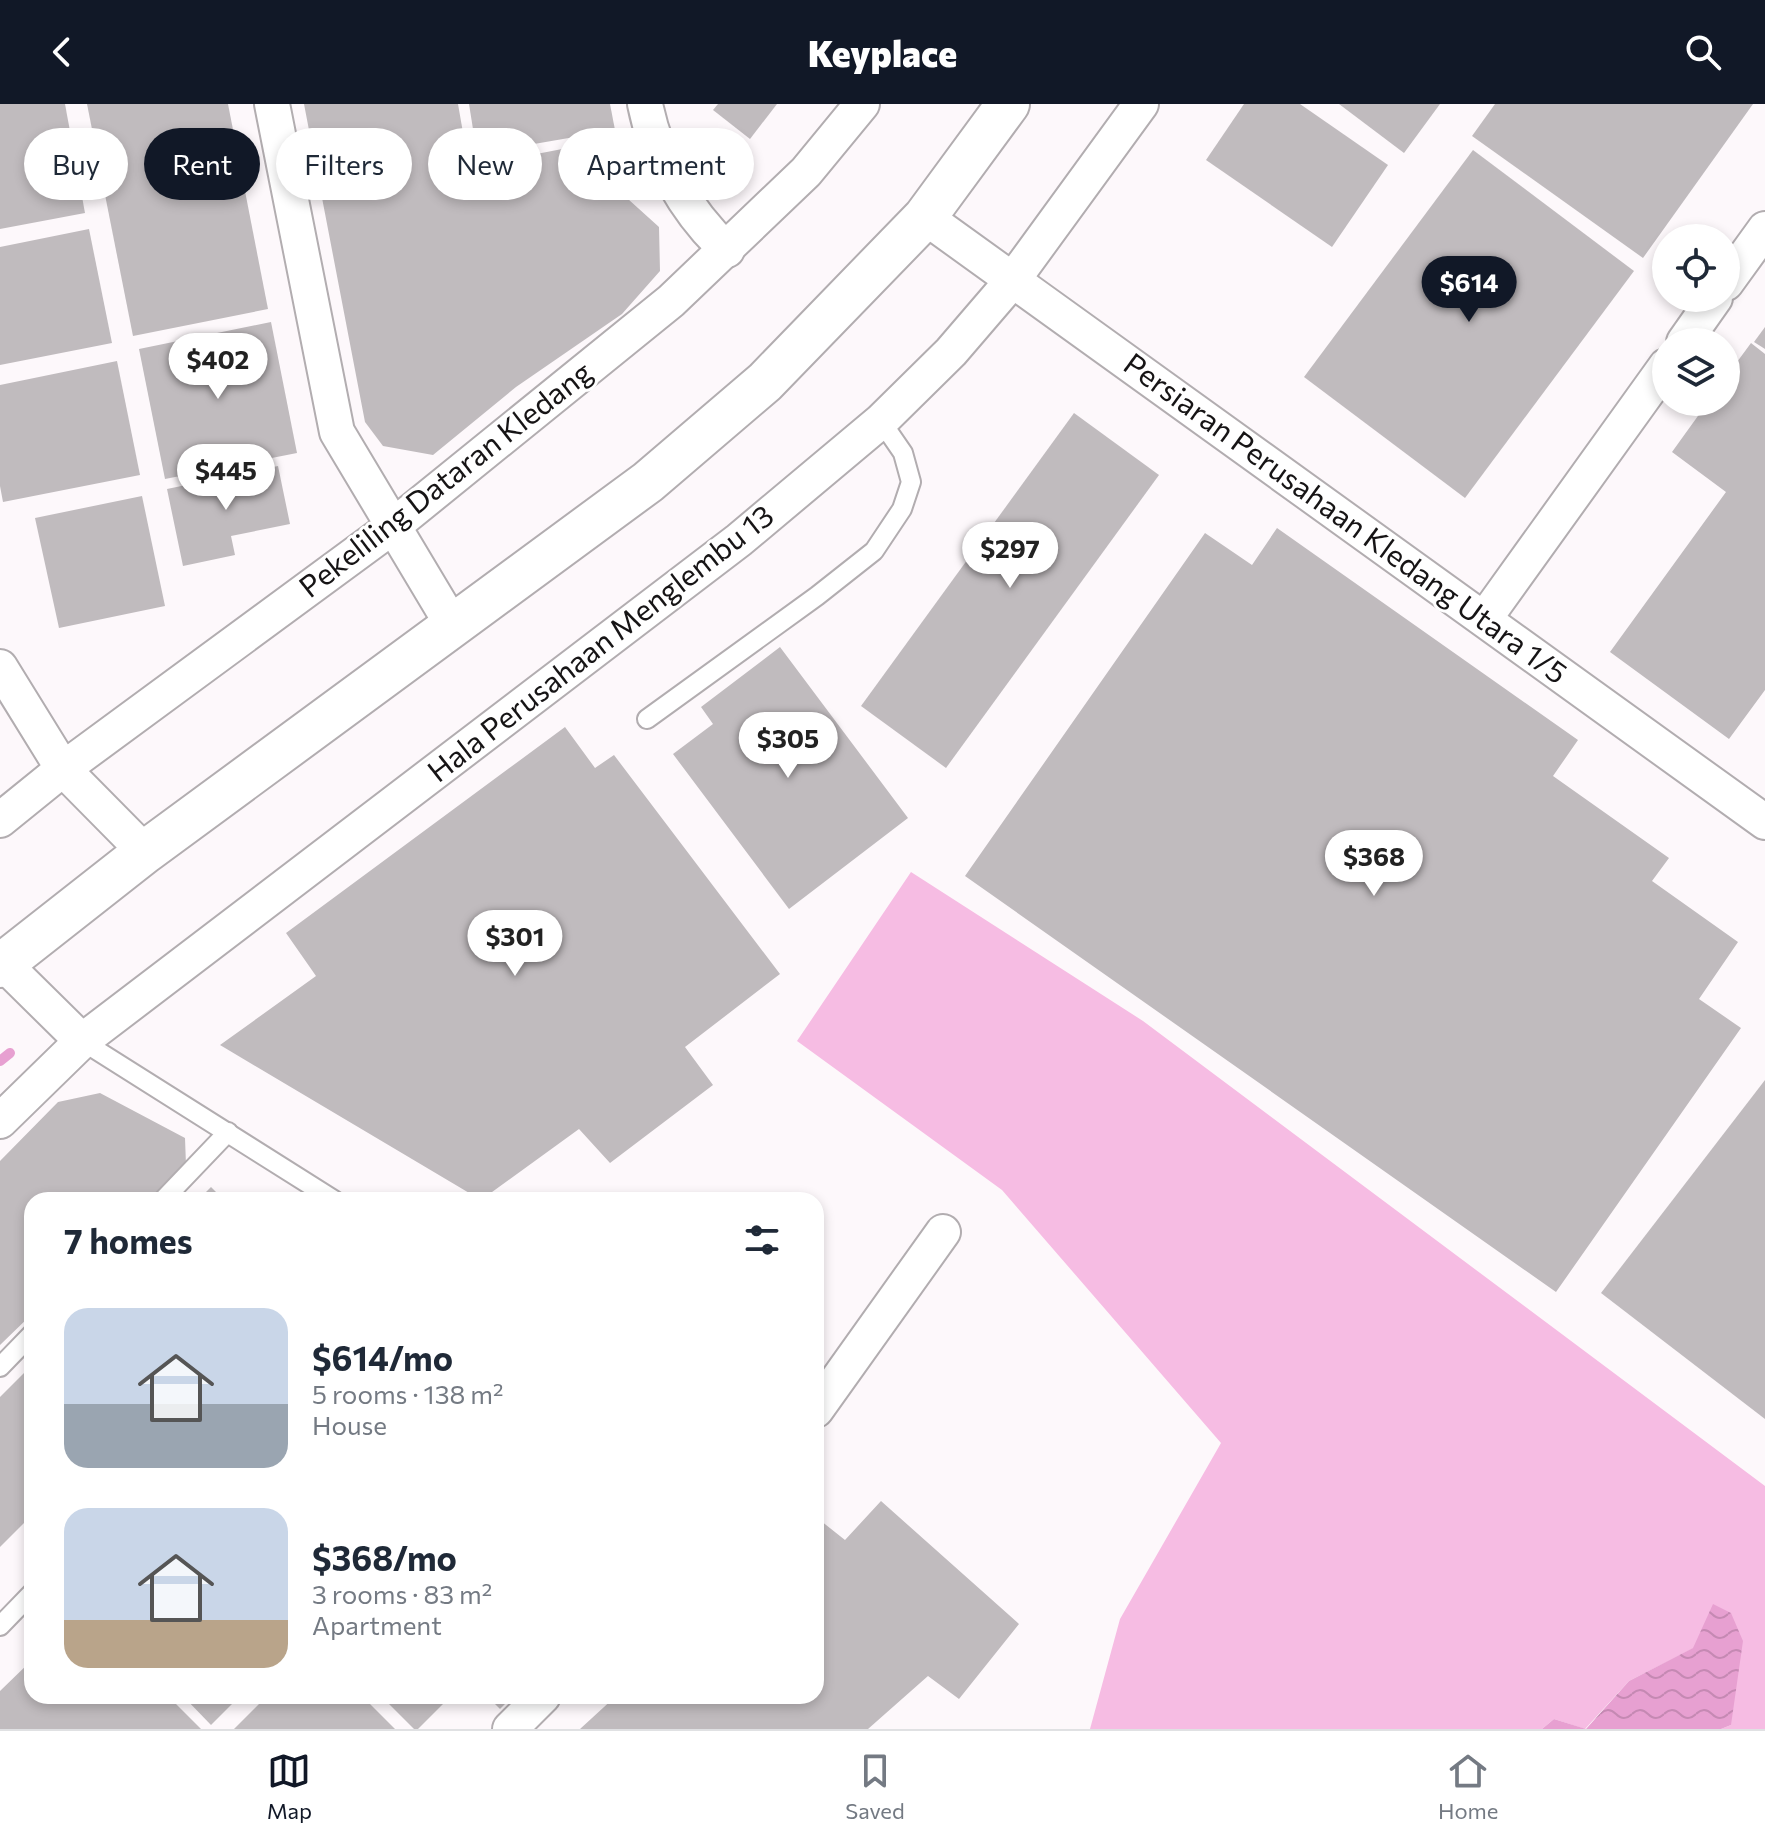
<!DOCTYPE html>
<meta charset="utf-8">
<style>
:root{--surface:#fff;--page:#f2f2f3;--text:#1f2937;--muted:#747a83;--line:#e0e1e3;--accent:#111827}
body{margin:0;font-family:Commissioner,sans-serif;background:var(--page);color:var(--text);height:100vh;display:flex;flex-direction:column;font-size:30px;white-space:nowrap}
*{box-sizing:border-box;margin:0}
p{font-size:26px;color:var(--muted)}
.icon{flex:none;width:44px;height:44px;fill:none;stroke:currentColor;stroke-width:2;stroke-linecap:round;stroke-linejoin:round}
.map{position:relative;flex:1;overflow:hidden}
.drawer{position:absolute;left:24px;top:1088px;width:800px;height:512px;display:flex;flex-direction:column;background:var(--surface);border-radius:24px;box-shadow:0 4px 12px #0003}
.drawer>*{flex:none}
.top-card{position:absolute;left:24px;top:24px;width:800px;height:72px;display:flex;gap:16px}
.fabs{position:absolute;left:1652px;top:120px;display:grid;gap:16px}
.fabs a{display:grid;place-items:center;width:88px;height:88px;border-radius:50%;background:var(--surface);box-shadow:0 4px 12px #0003;font-size:40px}
.price{position:absolute;translate:-50% -68px;padding:0 18px;border-radius:28px;background:#fff;color:#222;font-size:26px;line-height:52px;filter:drop-shadow(0 2px 4px #0008)}
.price::after{content:'';position:absolute;left:50%;top:48px;width:24px;height:18px;margin-left:-12px;background:inherit;clip-path:polygon(0 0,100% 0,50% 100%)}
.price.selected{background:var(--accent);color:#fff}
ul{padding:0;list-style:none}
li{display:flex;align-items:center;gap:24px;height:200px;padding:0 40px}
li span{display:grid;place-items:center;flex:none;width:224px;height:160px;border-radius:24px;color:#555}
li>.icon{margin-inline-start:auto}
span .icon{width:96px;height:96px;fill:#fffc;stroke-width:1}
li b{font-size:34px}
h2{display:flex;justify-content:space-between;align-items:center;height:96px;padding:0 40px;font-size:34px}
.pill{padding:0 28px;border-radius:36px;background:var(--surface);box-shadow:0 4px 12px #0003;font-size:28px;line-height:72px}
.pill.selected{background:var(--accent);color:#fff}
header{display:flex;justify-content:space-between;align-items:center;height:104px;padding:0 40px;background:var(--accent);color:#fff;font-size:36px;font-weight:800}
.tab-bar{display:flex;justify-content:space-around;align-items:center;height:112px;border-top:2px solid var(--line);background:var(--surface);font-size:22px;color:var(--muted)}
.tab-bar a{display:grid;justify-items:center;gap:4px}
.tab-bar .selected{color:var(--accent)}
.map>svg:first-child{display:block}
</style>
<header><svg class="icon" aria-label="back" viewBox="0 0 24 24"><path d="M15 5l-7 7 7 7"/></svg>Keyplace<svg class="icon" aria-label="search" viewBox="0 0 24 24"><circle cx="10" cy="10" r="6"/><path d="M15 15l6 6"/></svg></header>
<div class="map">
<svg width="1765" height="1625" viewBox="0 0 1765 1625">
<defs>
<pattern id="water-waves" width="16" height="10" patternUnits="userSpaceOnUse" patternTransform="scale(2)"><rect width="16" height="10" fill="#e7a0d1"/><path d="M0 5q4-4 8 0t8 0" fill="none" stroke="#c589b3"/></pattern>
</defs>
<rect width="100%" height="100%" fill="#fdf8fb"/>
<path fill="#f6bce3" d="M911,768l232,149 622,465v243h-44l10,-4 -37,-77 -65,33 -44,48 -31,-10 -12,10h-452l30,-110 101,-176 -219,-253 -205,-149z"/>
<path fill="url(#water-waves)" d="M1713,1500l18,9 12,28 -12,84 -10,4h-179l12,-10 32,10 43,-48 64,-33z"/>
<g fill="none" stroke-linecap="round" stroke-linejoin="round">
<path stroke="#e7a0d1" stroke-width="10" d="M0,957l10,-8"/>
</g>
<g fill="#c0bbbe">
<path d="M0,0h65l20,109 -85,16z"/>
<path d="M87,0h141l40,205 -135,27z"/>
<path d="M304,0h154l11,63 150,-29 9,61 31,28 1,44 -38,43 -106,73 -83,68 -50,-9 -18,-24z"/>
<path d="M469,0h141l5,26 -138,24z"/>
<path d="M718,0h59l-27,35 -37,-29z"/>
<path d="M1244,0h56l88,61 -56,82 -126,-87z"/>
<path d="M1339,0h101l-36,49z"/>
<path d="M1495,0h258l-110,154 -171,-122z"/>
<path d="M1473,46l161,121 -169,227 -161,-121z"/>
<path d="M89,125l23,114 -112,22v-118z"/>
<path d="M271,218l26,131 -132,26 -26,-130z"/>
<path d="M1765,223v22l-11,-7z"/>
<path d="M1751,239l14,11v336l-36,49 -119,-87 116,-160 -54,-40 36,-50h18v-25z"/>
<path d="M117,257l23,114 -137,27 -3,-16v-101z"/>
<path d="M1074,309l85,62 -213,293 -85,-62z"/>
<path d="M278,362l12,58 -59,12 4,19 -52,11 -16,-77z"/>
<path d="M142,392l23,110 -106,22 -24,-110z"/>
<path d="M1277,424l301,212 -25,36 116,82 -17,23 86,61 -39,57 42,29 -185,264 -591,-416 240,-343 47,32z"/>
<path d="M780,543l128,171 -119,91 -116,-155 40,-30 -12,-17z"/>
<path d="M565,623l30,41 19,-13 166,219 -95,73 28,38 -103,78 -31,-34 -98,71 -261,-155 96,-69 -30,-43z"/>
<path d="M1765,976v339l-164,-126z"/>
<path d="M100,989l85,45 1,27 -37,35h-117v114l-32,31v-184l58,-59z"/>
<path d="M211,1083l13,13h-26z"/>
<path d="M32,1261v150l-32,32v-150z"/>
<path d="M881,1397l138,123 -60,75 -31,-23 -60,53h-288l36,-33h200v-179l29,23z"/>
<path d="M32,1556v36h136l33,33h-201v-38z"/>
<path d="M183,1592h57l-29,29z"/>
<path d="M267,1592h95l33,33h-161z"/>
<path d="M381,1592h70l-33,33h-4z"/>
<path d="M487,1592h26l-13,13z"/>
</g>
<g fill="none" stroke-linecap="round" stroke-linejoin="round">
<g stroke="#b2adb0" stroke-width="22">
<g id="service">
<path d="M647,615l170,-123 57,-45 28,-42 9,-27 -8,-29 -22,-32"/>
<path d="M82,937l252,159"/>
<path d="M163,1096l65,-68"/>
<path d="M0,1263l32,-33"/>
<path d="M0,1522l32,-33"/>
</g>
</g>
<g stroke="#b2adb0" stroke-width="38">
<g id="minor">
<path d="M272,0l65,328 116,194"/>
<path d="M645,0c11,55 41,108 82,146"/>
<path d="M925,113l840,605"/>
<path d="M1726,179l39,-54"/>
<path d="M1684,238l31,-44"/>
<path d="M1485,514l181,-252"/>
<path d="M0,563l63,102 82,83"/>
<path d="M0,716l63,-51 329,-242 279,-226 135,-129 56,-68"/>
<path d="M4,860l78,77"/>
<path d="M0,1017l82,-80 657,-501 142,-119 70,-69 61,-71 129,-177"/>
<path d="M816,1306l127,-178"/>
<path d="M510,1625l33,-33"/>
</g>
</g>
<g stroke="#b2adb0" stroke-width="46">
<path id="tertiary" d="M0,862l145,-114 503,-370 117,-100 160,-165 83,-113"/>
</g>
<use href="#service" stroke="#fff" stroke-width="18"/>
<use href="#minor" stroke="#fff" stroke-width="34"/>
<use href="#tertiary" stroke="#fff" stroke-width="42"/>
</g>
<g text-anchor="middle" stroke-width="6" stroke-linejoin="round" paint-order="stroke">
<g font-size="30" fill="#161415" stroke="#fff">
<text transform="translate(446 376) rotate(-38)" y="10">Pekeliling Dataran Kledang</text>
<text transform="translate(1345 415) rotate(36)" y="10">Persiaran Perusahaan Kledang Utara 1/5</text>
<text transform="translate(601 540) rotate(-38)" y="10">Hala Perusahaan Menglembu 13</text>
</g>
</g>
</svg>
<div class="fabs">
<a><svg class="icon" aria-label="locate" viewBox="0 0 24 24"><circle cx="12" cy="12" r="6"/><path d="M12 2v4M12 18v4M2 12h4M18 12h4"/></svg></a>
<a><svg class="icon" aria-label="layers" viewBox="0 0 24 24"><path d="M12 4l9 5-9 5-9-5zM3 14l9 5 9-5"/></svg></a>
</div>
<b class="price selected" style="left:1469px;top:220px">$614</b>
<b class="price" style="left:218px;top:297px">$402</b>
<b class="price" style="left:226px;top:408px">$445</b>
<b class="price" style="left:1010px;top:486px">$297</b>
<b class="price" style="left:788px;top:676px">$305</b>
<b class="price" style="left:1374px;top:794px">$368</b>
<b class="price" style="left:515px;top:874px">$301</b>
<div class="top-card">
<a class="pill">Buy</a>
<a class="pill selected">Rent</a>
<a class="pill">Filters</a>
<a class="pill">New</a>
<a class="pill">Apartment</a>
</div>
<section class="drawer">
<h2>7 homes<svg class="icon" aria-label="filters" viewBox="0 0 24 24"><path d="M4 7h16M4 17h16"/><circle cx="9" cy="7" r="2"/><circle cx="15" cy="17" r="2"/></svg></h2>
<ul>
<li><span style="background:linear-gradient(#c9d6e8 60%,#9aa5b1 0)"><svg class="icon" aria-label="home" viewBox="0 0 24 24"><path d="M3 11l9-7 9 7M6 9v11h12V9"/></svg></span><div><b>$614/mo</b><p>5 rooms · 138 m²</p><p>House</p></div></li>
<li><span style="background:linear-gradient(#c9d6e8 70%,#b9a48a 0)"><svg class="icon" aria-label="home" viewBox="0 0 24 24"><path d="M3 11l9-7 9 7M6 9v11h12V9"/></svg></span><div><b>$368/mo</b><p>3 rooms · 83 m²</p><p>Apartment</p></div></li>
</ul>
</section>
</div>
<nav class="tab-bar">
<a class="selected"><svg class="icon" aria-label="map" viewBox="0 0 24 24"><path d="M3 6l6-2 6 2 6-2v14l-6 2-6-2-6 2zM9 4v14M15 6v14"/></svg>Map</a>
<a><svg class="icon" aria-label="saved" viewBox="0 0 24 24"><path d="M7 4h10v16l-5-4-5 4z"/></svg>Saved</a>
<a><svg class="icon" aria-label="home" viewBox="0 0 24 24"><path d="M3 11l9-7 9 7M6 9v11h12V9"/></svg>Home</a>
</nav>
